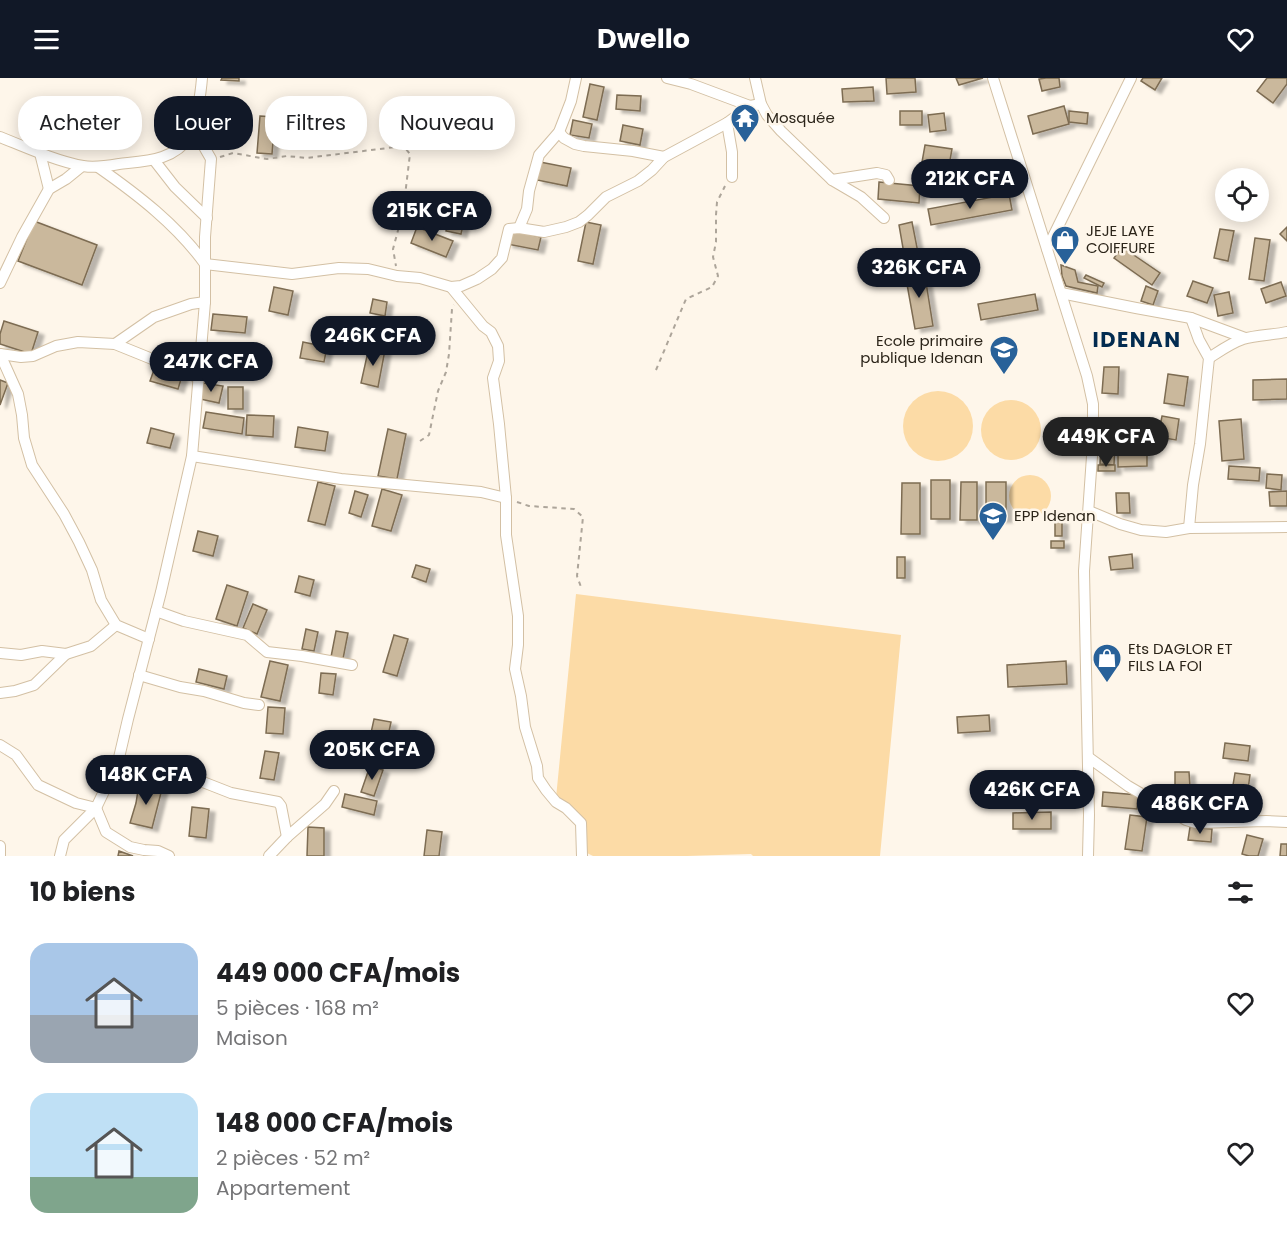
<!DOCTYPE html>
<html lang="fr">
<meta charset="utf-8">
<style>
:root{--surface:#fff;--page:#f6f6f6;--text:#202124;--muted:#757577;--accent:#111827}
body{margin:0;font-family:Poppins,sans-serif;background:var(--page);color:var(--text);height:100vh;display:flex;flex-direction:column;font-size:22px;white-space:nowrap}
*{box-sizing:border-box;margin:0}
p{font-size:20px;color:var(--muted)}
.icon{flex:none;width:33px;height:33px;fill:none;stroke:currentColor;stroke-width:2;stroke-linecap:round;stroke-linejoin:round}
.map{position:relative;height:778px;overflow:hidden}
.panel{display:flex;flex-direction:column;background:var(--surface);flex:1}
.panel>*{flex:none}
.hud{position:absolute;left:18px;top:18px;width:600px;height:54px;display:flex;gap:12px}
.tools{position:absolute;left:1215px;top:90px;display:grid;gap:12px}
.tools a{display:grid;place-items:center;width:54px;height:54px;border-radius:50%;background:var(--surface);box-shadow:0 3px 15px #0003;font-size:30px}
.price{position:absolute;translate:-50% -51px;padding:0 14px;border-radius:21px;background:var(--accent);color:#fff;font-size:20px;line-height:39px;filter:drop-shadow(0 2px 3px #0008)}
.price::after{content:'';position:absolute;left:50%;top:36px;width:18px;height:14px;margin-left:-9px;background:inherit;clip-path:polygon(0 0,100% 0,50% 100%)}
.price.active{background:#222;color:#fff}
ul{padding:0;list-style:none}
li{display:flex;align-items:center;gap:18px;height:150px;padding:0 30px}
li span{display:grid;place-items:center;flex:none;width:168px;height:120px;border-radius:18px;color:#555}
li>.icon{margin-inline-start:auto}
span .icon{width:72px;height:72px;fill:#fffc;stroke-width:1}
li b{font-size:26px}
h2{display:flex;justify-content:space-between;align-items:center;height:72px;padding:0 30px;font-size:26px}
.tag{padding:0 21px;border-radius:24px;background:var(--surface);box-shadow:0 3px 15px #0003;font-size:21px;line-height:54px}
.tag.active{background:var(--accent);color:#fff}
header{display:flex;justify-content:space-between;align-items:center;height:78px;padding:0 30px;background:var(--accent);color:#fff;font-size:27px;font-weight:700}
.map>svg:first-child{display:block}
</style>
<header><svg class="icon" aria-label="menu" viewBox="0 0 24 24"><path d="M4 6h16M4 12h16M4 18h16"/></svg>Dwello<svg class="icon" aria-label="heart" viewBox="0 0 24 24"><path d="M12 20l-8-8c-3-5 5-10 8-4 3-6 11-1 8 4z"/></svg></header>
<div class="map">
<svg width="1287" height="778" viewBox="0 0 1287 778">
<defs>
<filter id="shadow"><feDropShadow dx="6" dy="3.5" stdDeviation="1.5" flood-color="#0004"/></filter>
</defs>
<rect width="100%" height="100%" fill="#fef6ea"/>
<g fill="#fcdba6">
<circle cx="938" cy="348" r="35"/>
<circle cx="1011" cy="352" r="30"/>
<circle cx="1030" cy="418" r="21"/>
<path d="M576,516l325,41 -21,221h-127l-2,-2 -64,2h-94l-10,-5 1,-28 -28,-25z"/>
</g>
<g fill="#cab89c" stroke="#7d6c52" stroke-width="1.5" filter="url(#shadow)">
<path d="M222,0h17v3l-18,-1z"/>
<path d="M886,0h29l1,14 -29,2z"/>
<path d="M956,0h27l-24,7z"/>
<path d="M1046,0h13l1,9 -18,4 -3,-12z"/>
<path d="M1143,0h19l-7,12 -14,-9z"/>
<path d="M1267,0h20v6l-14,19 -16,-12z"/>
<path d="M590,6l14,3 -7,33 -14,-3z"/>
<path d="M873,9l1,14 -31,1 -1,-13z"/>
<path d="M617,17l24,1 -1,15 -24,-2z"/>
<path d="M1064,28l5,18 -36,10 -5,-18z"/>
<rect x="900" y="33" width="22" height="14"/>
<path d="M1069,33l19,2 -1,11 -18,-2z"/>
<path d="M944,35l2,17 -16,2 -2,-17z"/>
<path d="M260,38l15,1 -3,37 -15,-1z"/>
<path d="M573,42l19,4 -3,14 -19,-3z"/>
<path d="M623,47l20,4 -3,16 -20,-4z"/>
<path d="M925,67l27,4 -3,17 -27,-4z"/>
<path d="M540,84l31,6 -4,18 -30,-6z"/>
<path d="M879,104l41,4 -1,17 -41,-4z"/>
<path d="M1009,116l3,16 -81,15 -3,-16z"/>
<path d="M451,131l15,3 -5,22 -15,-3z"/>
<path d="M34,143l63,24 -15,40 -64,-24z"/>
<path d="M586,144l15,3 -8,39 -15,-3z"/>
<path d="M912,144l9,46 -14,3 -8,-46z"/>
<path d="M417,149l36,14 -7,16 -35,-14z"/>
<path d="M1287,149v14l-7,-7z"/>
<path d="M1220,151l14,2 -6,30 -14,-3z"/>
<path d="M510,152l31,7 -3,13 -31,-6z"/>
<path d="M1255,160l15,2 -6,41 -15,-2z"/>
<path d="M1122,169l38,26 -8,12 -38,-27z"/>
<path d="M1061,187l14,5 3,12 20,4 -1,7 -31,-7 -4,-10z"/>
<path d="M924,192l9,56 -18,3 -10,-56z"/>
<path d="M1086,197l18,8 -2,4 -18,-9z"/>
<path d="M1193,203l20,7 -6,15 -20,-7z"/>
<path d="M1281,204l5,14 -20,7 -5,-14z"/>
<path d="M1146,208l12,5 -5,14 -12,-4z"/>
<path d="M274,209l19,4 -5,24 -19,-4z"/>
<path d="M1229,214l4,21 -15,3 -4,-21z"/>
<path d="M1035,216l3,16 -57,10 -3,-16z"/>
<path d="M373,221l14,3 -2,14 -15,-3z"/>
<path d="M213,236l34,3 -2,16 -34,-3z"/>
<path d="M4,243l34,11 -7,22 -31,-10v-10z"/>
<path d="M303,264l24,5 -3,15 -24,-4z"/>
<path d="M369,269l16,3 -7,37 -17,-4z"/>
<path d="M207,279l17,1 -1,13 -17,-2z"/>
<path d="M155,289l27,9 -4,13 -28,-8z"/>
<path d="M1104,289h15l-1,27 -16,-1z"/>
<path d="M1168,296l20,3 -4,29 -20,-3z"/>
<path d="M1287,301v20l-34,1v-20z"/>
<path d="M0,302l8,3 -8,22z"/>
<path d="M203,305l20,3 -4,17 -19,-4z"/>
<rect x="228" y="309" width="15" height="22"/>
<path d="M206,334l38,6 -2,16 -39,-6z"/>
<path d="M247,337l27,1 -1,21 -27,-2z"/>
<path d="M1162,338l17,3 -3,21 -18,-3z"/>
<path d="M1241,341l3,40 -22,2 -3,-40z"/>
<path d="M298,349l30,5 -3,19 -30,-4z"/>
<path d="M151,350l23,6 -4,14 -23,-5z"/>
<path d="M388,351l18,5 -9,45 -19,-3z"/>
<path d="M1101,365h14l-1,22 -14,-1z"/>
<path d="M1147,375v13l-29,1v-13z"/>
<rect x="1098" y="387" width="17" height="6"/>
<path d="M1229,388l31,2 -1,13 -31,-2z"/>
<path d="M1267,396l15,1 -1,15 -15,-2z"/>
<rect x="931" y="402" width="19" height="39"/>
<path d="M318,404l17,4 -10,39 -17,-4z"/>
<path d="M961,404h16v38h-17z"/>
<path d="M986,404h20v37l-20,-1z"/>
<path d="M902,405h18v51h-19z"/>
<path d="M382,411l20,6 -11,36 -19,-5z"/>
<path d="M355,413l13,4 -7,22 -12,-4z"/>
<path d="M1287,413v15h-17l-1,-14z"/>
<path d="M1116,415h13l1,20h-13z"/>
<path d="M1055,442l7,1v15h-7z"/>
<path d="M198,453l20,5 -5,20 -20,-5z"/>
<rect x="1051" y="463" width="13" height="7"/>
<path d="M1132,476l1,14 -22,2 -2,-13z"/>
<rect x="897" y="479" width="8" height="21"/>
<path d="M416,487l14,4 -4,13 -14,-5z"/>
<path d="M299,498l15,4 -4,16 -15,-4z"/>
<path d="M227,507l21,7 -11,34 -21,-7z"/>
<path d="M253,526l14,6 -10,24 -14,-6z"/>
<path d="M306,551l12,3 -4,19 -12,-2z"/>
<path d="M336,553l12,2 -5,26 -12,-2z"/>
<path d="M394,557l14,4 -11,37 -14,-4z"/>
<path d="M270,583l18,4 -8,36 -19,-4z"/>
<path d="M1066,583l1,23 -59,3 -1,-22z"/>
<path d="M199,591l28,7 -3,13 -28,-7z"/>
<path d="M321,595l15,1 -3,21 -14,-2z"/>
<path d="M268,629l17,1 -2,26 -17,-1z"/>
<path d="M989,637l1,16 -32,2 -1,-16z"/>
<path d="M374,641l17,3 -8,38 -17,-4z"/>
<path d="M1225,665l25,3 -2,15 -25,-3z"/>
<path d="M265,673l14,2 -5,27 -14,-2z"/>
<path d="M370,688l13,4 -9,26 -13,-4z"/>
<path d="M1175,694h14l1,15h-15z"/>
<path d="M1235,695l15,2 -5,36 -16,-2z"/>
<path d="M139,706l23,5 -10,39 -22,-5 6,-20z"/>
<path d="M1204,709l18,4 -5,24 -18,-4z"/>
<path d="M1103,714l35,3 -1,14 -35,-3z"/>
<path d="M345,716l32,7 -3,14 -32,-8z"/>
<path d="M192,729l17,2 -3,29 -17,-2z"/>
<path d="M1051,734v17h-38v-16z"/>
<path d="M1130,737l17,2 -5,34 -17,-2z"/>
<path d="M308,749l16,1v28h-17z"/>
<path d="M1190,749l22,2 -1,13 -23,-2z"/>
<path d="M427,752l15,2 -3,24h-15z"/>
<path d="M1247,757l16,4 -5,17h-9l-7,-2z"/>
<path d="M1281,766h6v12h-7z"/>
<path d="M119,773l14,5h-15z"/>
</g>
<g fill="none" stroke-linecap="round" stroke-linejoin="round">
<g stroke="#d3c0a4" stroke-width="12">
<g id="street">
<path d="M667,0l24,6 59,22"/>
<path d="M755,0l6,26 6,11 14,16 51,49 29,17 23,21"/>
<path d="M993,0l94,298 6,28v38l-9,129 5,244 -1,41"/>
<path d="M559,54l5,6 11,6 9,2 49,5 31,6"/>
<path d="M0,59c25,10 56,24 83,29 12,2 24,0 36,-2 26,-3 55,-3 71,-28 6,-10 11,-45 12,-58"/>
<path d="M40,75l9,36"/>
<path d="M154,82l21,27 32,31"/>
<path d="M98,89c40,28 79,58 107,97l87,10 47,-6 29,1 29,7 23,2 31,9 10,-1 16,-7 15,-10 10,-11 7,-29 10,-1 25,4 22,-5 13,-5 9,-7 18,-18 32,-16 14,-11 12,-13 63,-34"/>
<path d="M732,99v-25l-5,-29 23,-17 11,-2"/>
<path d="M832,102l45,-7 9,2 3,5"/>
<path d="M519,150l8,-19 2,-18 10,-36 20,-23 12,-31 5,-23"/>
<path d="M1047,171l84,-171"/>
<path d="M0,205l22,-46 27,-48 17,-10 16,-13"/>
<path d="M451,209l32,39 8,6 7,14 1,15 -6,17 6,46 7,74v37l12,81v29l-3,24 6,27 4,31 12,39 1,12 8,12 10,12 10,6 15,15 1,33"/>
<path d="M1061,215l75,15 55,10 54,20"/>
<path d="M115,266l39,-27 37,-13 14,-2"/>
<path d="M0,276l18,40 4,21 2,23 8,27 32,49 15,28 13,28 9,30 15,25 33,14"/>
<path d="M0,276l21,3 12,-1 23,-10 22,-4 37,2 84,34"/>
<path d="M1209,280c11,-7 22,-15 34,-19 13,-4 30,-4 44,-7"/>
<path d="M192,378l149,23 140,13 25,6"/>
<path d="M1089,433l31,13 21,6 25,2 23,-4 98,-1"/>
<path d="M1189,450l4,-43 7,-41 9,-86 -10,-18 -8,-22"/>
<path d="M156,533l28,10 63,14 20,17 35,4 50,9"/>
<path d="M0,575l21,2 21,-4 24,3 25,-8 25,-21"/>
<path d="M139,597l41,12 24,4 40,12 15,2"/>
<path d="M0,615l15,-2 19,-6 32,-31"/>
<path d="M0,667l16,10 22,30 38,18 20,5 10,24 24,15 14,3 14,1 11,5"/>
<path d="M1088,679l40,29 58,34 10,3 70,-2 21,1"/>
<path d="M118,684l33,4 34,9 46,18 47,9 3,4 6,31 38,-33 9,-13"/>
<path d="M0,768v9"/>
<path d="M60,778l4,-16 32,-32 22,-46 10,-43 33,-127 31,-136 13,-154v-65l6,-78 -8,-14 -12,-10"/>
<path d="M269,778l18,-19"/>
</g>
</g>
<g stroke="#ada59a" stroke-width="2" stroke-dasharray="4.5 4.5" stroke-linecap="butt">
<path d="M220,79l13,-4 34,6 20,-3 19,2 90,-11 10,2 4,5 -7,58 -10,37 3,17"/>
<path d="M656,292l30,-71 26,-12 6,-11 -5,-19 3,-15v-27l1,-13 8,-16"/>
<path d="M420,363l9,-6 9,-44 8,-19 3,-18 3,-45 2,-4"/>
<path d="M517,424l12,4 45,3 9,8 -6,59 4,11"/>
</g>
<use href="#street" stroke="#fff" stroke-width="10"/>
</g>
<defs>
<g id="temple-pin" transform="scale(1.5)"><path d="M0 17L-7.5 6A9.5 9.5 0 1 1 7.5 6Z" fill="#286199" stroke="#fef6ea"/><path d="M0-6L5-2H3V0L6.5 2.5H4V6H1.5V3h-3V6H-4V2.5H-6.5L-3 0V-2H-5Z" fill="#fff"/></g>
<g id="shop-pin" transform="scale(1.5)"><path d="M0 17L-7.5 6A9.5 9.5 0 1 1 7.5 6Z" fill="#286199" stroke="#fef6ea"/><path d="M-5-2.5h2.3a2.7 3.5 0 0 1 5.4 0H5L5.5 6h-11ZM-1.5-2.5h3a1.5 2.3 0 0 0-3 0Z" fill="#fff"/></g>
<g id="school-pin" transform="scale(1.5)"><path d="M0 17L-7.5 6A9.5 9.5 0 1 1 7.5 6Z" fill="#286199" stroke="#fef6ea"/><path d="M0-5L7-2L0 1L-7-2ZM-4 1L0 2.5L4 1V4Q0 6-4 4Z" fill="#fff"/></g>
</defs>
<g fill-rule="evenodd">
<use href="#temple-pin" x="745" y="40"/>
<use href="#shop-pin" x="1065" y="162"/>
<use href="#school-pin" x="1004" y="272"/>
<use href="#school-pin" x="993" y="438"/>
<use href="#shop-pin" x="1107" y="580"/>
</g>
<g text-anchor="middle" stroke-width="5" stroke-linejoin="round" paint-order="stroke">
<g font-size="15" fill="#2c251a" stroke="#fef6ea" text-anchor="start">
<text x="766" y="45">Mosquée</text>
<text x="1086" y="158">JEJE LAYE<tspan x="1086" dy="17">COIFFURE</tspan></text>
<text x="983" y="268" text-anchor="end">Ecole primaire<tspan x="983" dy="17">publique Idenan</tspan></text>
<text x="1014" y="443">EPP Idenan</text>
<text x="1128" y="576">Ets DAGLOR ET<tspan x="1128" dy="17">FILS LA FOI</tspan></text>
</g>
<g font-size="21" font-weight="bold" letter-spacing="1.5" fill="#022b50" stroke="#fef6ea">
<text x="1137" y="269">IDENAN</text>
</g>
</g>
</svg>
<div class="tools">
<a><svg class="icon" aria-label="locate" viewBox="0 0 24 24"><circle cx="12" cy="12" r="6"/><path d="M12 2v4M12 18v4M2 12h4M18 12h4"/></svg></a>
</div>
<b class="price" style="left:970px;top:132px">212K CFA</b>
<b class="price" style="left:432px;top:164px">215K CFA</b>
<b class="price" style="left:919px;top:221px">326K CFA</b>
<b class="price" style="left:373px;top:289px">246K CFA</b>
<b class="price" style="left:211px;top:315px">247K CFA</b>
<b class="price active" style="left:1106px;top:390px">449K CFA</b>
<b class="price" style="left:372px;top:703px">205K CFA</b>
<b class="price" style="left:146px;top:728px">148K CFA</b>
<b class="price" style="left:1032px;top:743px">426K CFA</b>
<b class="price" style="left:1200px;top:757px">486K CFA</b>
<div class="hud">
<a class="tag">Acheter</a>
<a class="tag active">Louer</a>
<a class="tag">Filtres</a>
<a class="tag">Nouveau</a>
</div>
</div>
<section class="panel">
<h2>10 biens<svg class="icon" aria-label="filters" viewBox="0 0 24 24"><path d="M4 7h16M4 17h16"/><circle cx="9" cy="7" r="2"/><circle cx="15" cy="17" r="2"/></svg></h2>
<ul>
<li><span style="background:linear-gradient(#a9c7e8 60%,#9aa5b1 0)"><svg class="icon" aria-label="home" viewBox="0 0 24 24"><path d="M3 11l9-7 9 7M6 9v11h12V9"/></svg></span><div><b>449 000 CFA/mois</b><p>5 pièces · 168 m²</p><p>Maison</p></div><svg class="icon" aria-label="heart" viewBox="0 0 24 24"><path d="M12 20l-8-8c-3-5 5-10 8-4 3-6 11-1 8 4z"/></svg></li>
<li><span style="background:linear-gradient(#bfe0f5 70%,#7fa58c 0)"><svg class="icon" aria-label="home" viewBox="0 0 24 24"><path d="M3 11l9-7 9 7M6 9v11h12V9"/></svg></span><div><b>148 000 CFA/mois</b><p>2 pièces · 52 m²</p><p>Appartement</p></div><svg class="icon" aria-label="heart" viewBox="0 0 24 24"><path d="M12 20l-8-8c-3-5 5-10 8-4 3-6 11-1 8 4z"/></svg></li>
</ul>
</section>
